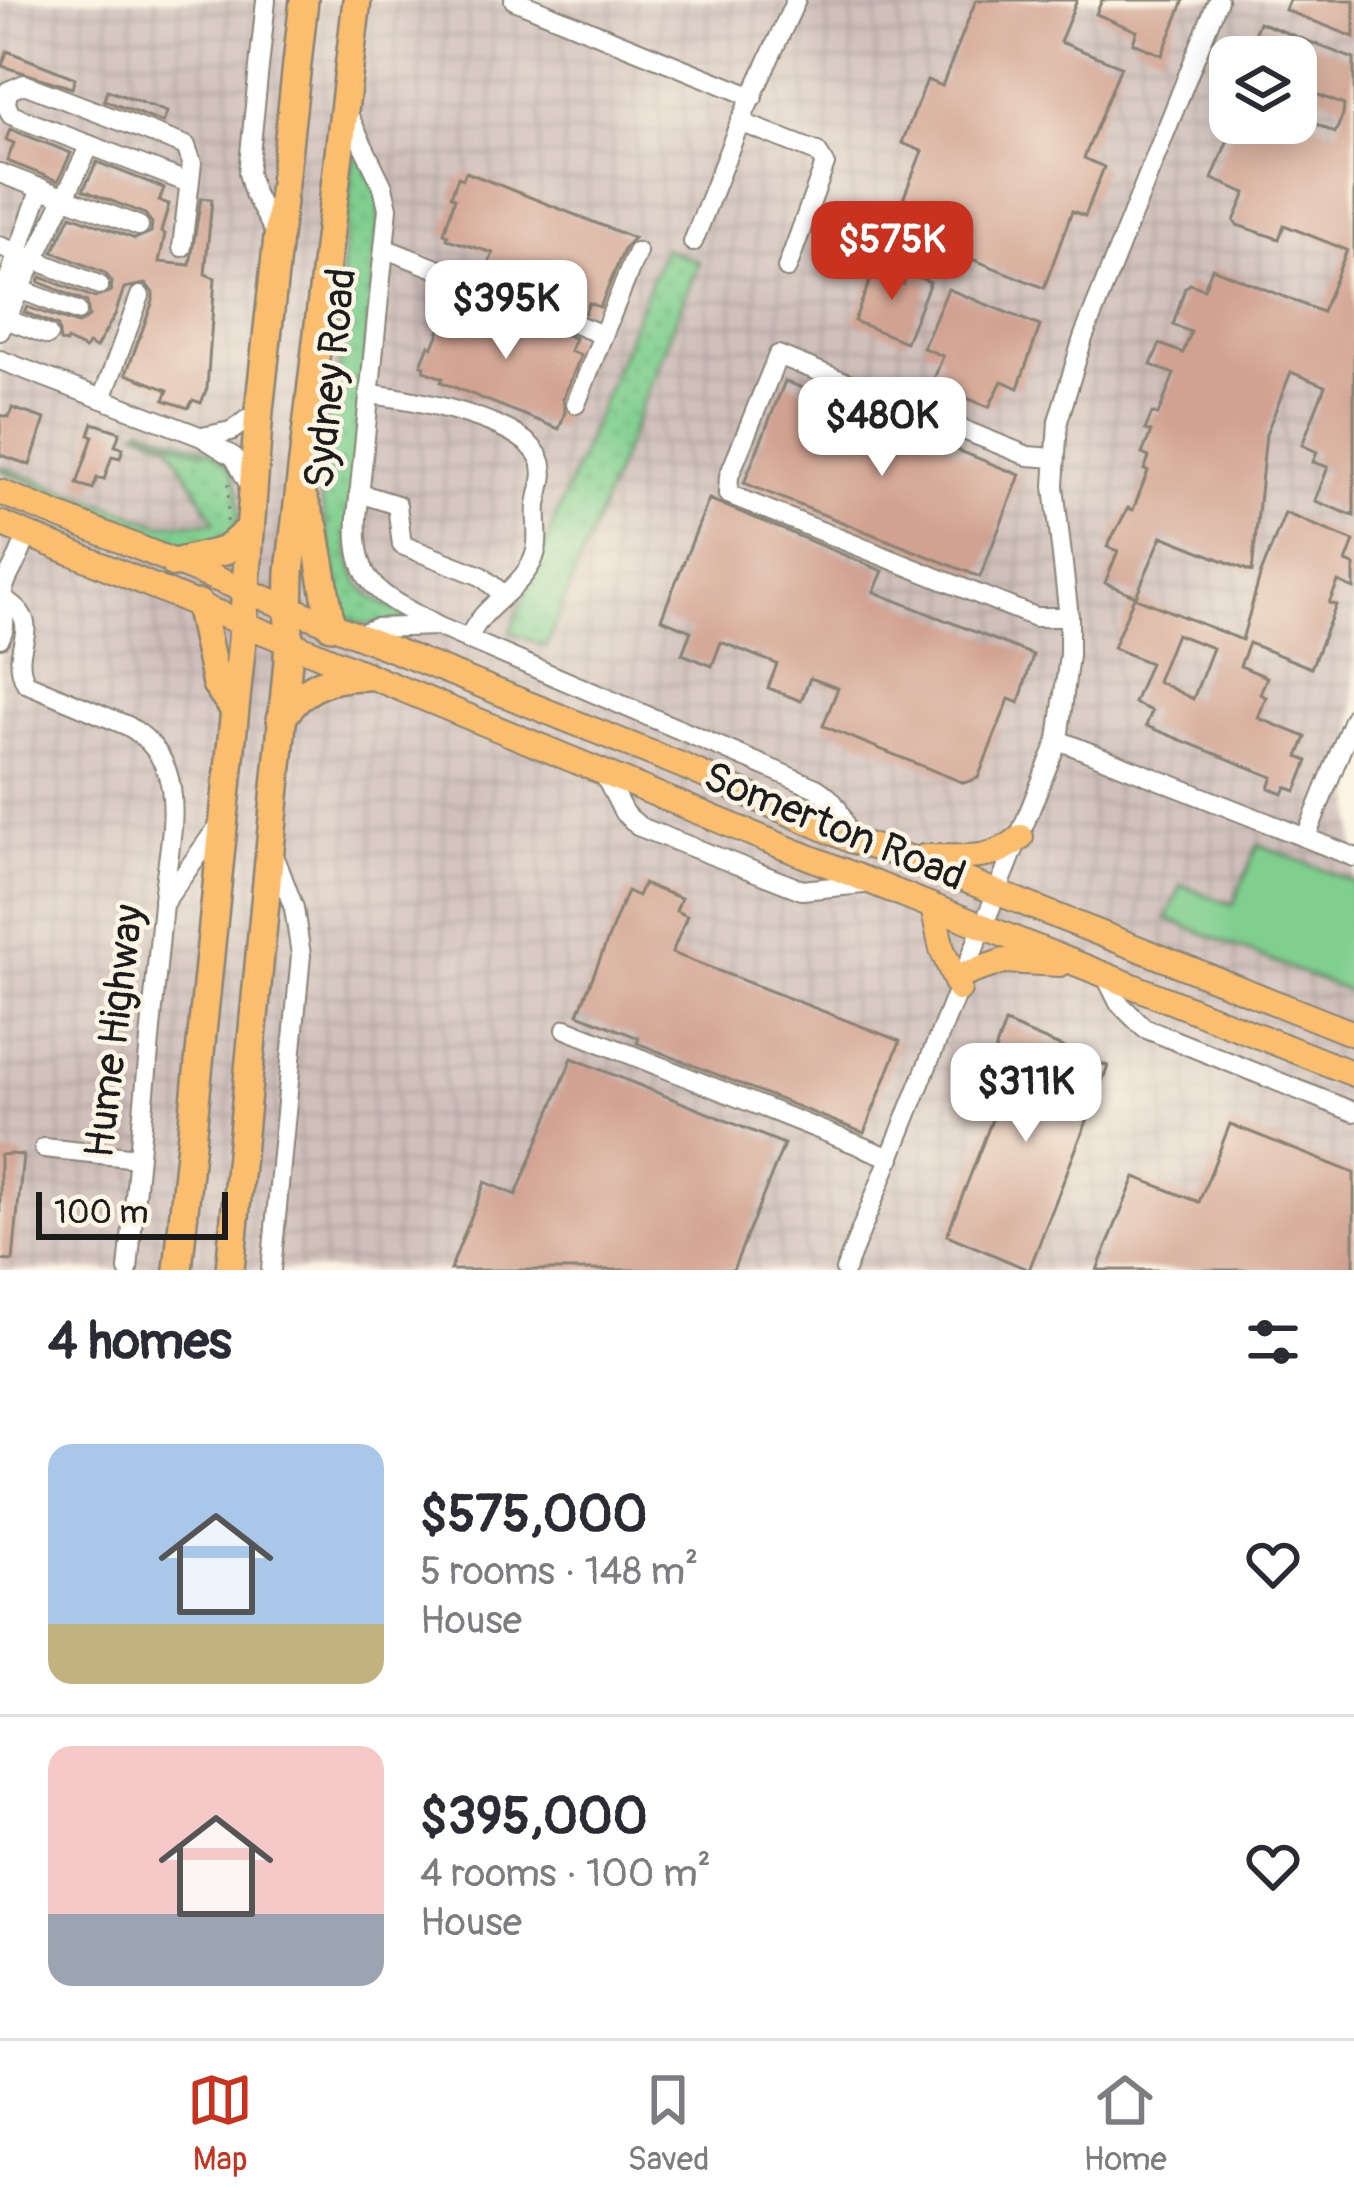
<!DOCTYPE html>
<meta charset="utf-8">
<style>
:root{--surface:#fff;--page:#f2f2f3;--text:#2b2b33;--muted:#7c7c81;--line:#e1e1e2;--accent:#c8321e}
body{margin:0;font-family:Pangolin,sans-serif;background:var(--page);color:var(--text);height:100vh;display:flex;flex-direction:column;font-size:45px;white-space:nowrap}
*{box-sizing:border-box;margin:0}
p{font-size:39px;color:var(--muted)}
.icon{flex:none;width:66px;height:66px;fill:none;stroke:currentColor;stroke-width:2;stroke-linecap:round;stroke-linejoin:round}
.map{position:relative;height:1270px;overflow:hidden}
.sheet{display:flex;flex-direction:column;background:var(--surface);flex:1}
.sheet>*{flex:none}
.controls{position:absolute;left:1209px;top:36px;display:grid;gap:24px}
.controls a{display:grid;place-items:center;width:108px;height:108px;border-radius:24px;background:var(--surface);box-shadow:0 6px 30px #0003;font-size:60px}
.scale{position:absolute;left:36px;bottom:30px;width:192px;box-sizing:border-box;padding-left:12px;border:6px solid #1c1c1c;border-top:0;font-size:33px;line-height:42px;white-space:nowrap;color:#1c1c1c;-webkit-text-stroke:9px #fcf5e5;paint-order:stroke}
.price{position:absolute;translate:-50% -102px;padding:0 27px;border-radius:24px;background:#fff;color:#222;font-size:39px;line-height:78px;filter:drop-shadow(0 3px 6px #0008)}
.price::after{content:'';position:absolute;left:50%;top:72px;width:36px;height:27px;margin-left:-18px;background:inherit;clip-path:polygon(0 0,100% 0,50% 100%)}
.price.current{background:var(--accent);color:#fff}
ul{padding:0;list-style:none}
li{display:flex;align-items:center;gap:36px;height:300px;padding:0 48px}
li+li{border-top:3px solid var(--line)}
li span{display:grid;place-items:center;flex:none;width:336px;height:240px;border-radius:24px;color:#555}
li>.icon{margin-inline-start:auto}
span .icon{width:144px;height:144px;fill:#fffc;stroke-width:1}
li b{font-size:51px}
h2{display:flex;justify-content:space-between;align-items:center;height:144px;padding:0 48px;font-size:51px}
.tabs{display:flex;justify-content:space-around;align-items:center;height:168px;border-top:3px solid var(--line);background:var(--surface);font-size:33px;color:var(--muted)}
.tabs a{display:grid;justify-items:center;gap:6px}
.tabs .current{color:var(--accent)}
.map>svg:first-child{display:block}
</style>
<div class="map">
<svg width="1354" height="1270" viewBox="0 0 1354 1270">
<defs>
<pattern id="industrial-grid" width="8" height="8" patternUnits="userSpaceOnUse" patternTransform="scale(3)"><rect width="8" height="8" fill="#d0c0bc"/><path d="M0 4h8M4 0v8" fill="none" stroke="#b2a4a1"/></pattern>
<pattern id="grass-dots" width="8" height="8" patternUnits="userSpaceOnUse" patternTransform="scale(3)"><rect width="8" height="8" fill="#80cf8f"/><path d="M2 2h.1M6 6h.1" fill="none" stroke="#6eb17b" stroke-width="1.8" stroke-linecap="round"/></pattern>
</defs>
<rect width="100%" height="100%" fill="#fcf5e5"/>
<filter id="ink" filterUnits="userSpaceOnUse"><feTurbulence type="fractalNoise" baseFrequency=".00833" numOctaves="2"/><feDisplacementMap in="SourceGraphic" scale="24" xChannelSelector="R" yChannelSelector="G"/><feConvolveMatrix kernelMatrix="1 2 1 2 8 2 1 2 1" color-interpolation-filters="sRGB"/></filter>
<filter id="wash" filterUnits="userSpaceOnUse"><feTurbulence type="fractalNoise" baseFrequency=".004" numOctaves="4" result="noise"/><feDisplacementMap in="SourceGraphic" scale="48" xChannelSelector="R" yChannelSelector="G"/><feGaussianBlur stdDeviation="2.7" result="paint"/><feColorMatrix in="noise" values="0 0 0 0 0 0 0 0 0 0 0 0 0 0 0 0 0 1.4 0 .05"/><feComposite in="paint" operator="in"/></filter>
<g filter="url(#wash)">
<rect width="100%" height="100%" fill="#f3ebd1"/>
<path fill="url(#industrial-grid)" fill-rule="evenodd" d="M0,0h1354v1270h-1354zM1230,57h66v66h-66z"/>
<g fill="url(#grass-dots)" stroke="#4e7656" stroke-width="3">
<path d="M355,143l26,56 -34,345c9,53 26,55 68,75l-47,6 -24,-5 -25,-130 9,-86 10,-31 3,-35 -3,-29z"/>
<path d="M664,248l35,14 -153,385 -36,-15z"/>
<path d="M143,426c69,27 105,21 94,110l-41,12 -13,-3 -183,-75v-4l159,58 56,-2 -46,-79 -34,-13 70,23 -66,-25z"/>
</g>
<path fill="#80cf8f" stroke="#4e7656" stroke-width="3" d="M1258,844l96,38v112l-187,-75 14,-34 52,20z"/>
<g id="blocks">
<g fill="#d1a291" fill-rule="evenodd">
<path d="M976,0h101l-17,42 61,24 -37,92 20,9 -19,49 -13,-5 -28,77 -82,-33 4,-12 -18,-7 -4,11 -23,-8 5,-12 -18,-7 -5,11 -11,-4 30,-76 -20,-8 25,-63 15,6z"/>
<path d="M1102,0h82l-22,55 -29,-12 4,-12 -41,-17z"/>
<path d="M1289,0h65v37l-69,-27z"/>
<path d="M1259,22l95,37v457l-39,-15 13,-34 -15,-5 4,-10 -15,-7 23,-59 -34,-14 -25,62 -14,138 -90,-36 -26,60 -31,-13 13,-32 -11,-4 21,-39 5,2 15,-39 -4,-1 5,-13 -7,-3 9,-22 -6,-2 7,-17 6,2 16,-41 -23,-9 9,-21 23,9 8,-21 -18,-7 12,-37 5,-4 14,5 8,-21 110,44 25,-62 -63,-25 -5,14 -42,-14 -3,-4 12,-28 -34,-14 19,-47 -20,-9 18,-41 1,41h66v-9l39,19 8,-18 1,-10 -48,-19v-29h-51z"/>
<path d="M7,51l68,27 -3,10 -70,-22z"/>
<path d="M107,90l60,22 -4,11 -59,-23z"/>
<path d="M10,129l61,24 -13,28 -51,-20 7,-18 -8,-3z"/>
<path d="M97,162l67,26 -5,13 10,3 -8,28 4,2 -6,28 31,3 11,-67 11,1 -7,75 10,4 -8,110 -6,15 -8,-3 -5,8 -24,-8 4,-10 -42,-16 27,-73v-8l-7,-9 -22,4 -9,27 -19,33 -8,-4 -3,5 -18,-9 -1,3 -6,-2 -2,-15 -34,-14 3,-5 51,17 11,-7 -2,-15 -48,-20 2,-5 54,21 16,-7 1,-9 -7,-9 -52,-21 18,-37 64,24 16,-7 1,-9 -7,-9 -62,-24z"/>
<path d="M466,172l168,66 -9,9 -25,60 -11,-4 -4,10 -100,-40 8,-20 -46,-14 1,-4 -4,-2 11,-35 -4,-2 7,-19 5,2z"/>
<path d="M878,261l12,4 -5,12 18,7 5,-11 22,9 -24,60 -52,-21z"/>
<path d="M948,289l92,37 -22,62 -16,-7 -13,26 -57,-23 11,-28 -20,-8z"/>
<path d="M475,299l100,39 -5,13 11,4 -18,44 2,13 -6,17 -118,-47 2,-4 -19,-7 1,-5 -4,-1 8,-20 4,2 12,-29 5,2 2,-5 14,6z"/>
<path d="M785,381l235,94 -40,102 -236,-94z"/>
<path d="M12,408l33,11 -15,46 -30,-10v-40l9,2z"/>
<path d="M93,423l27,9 -5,14 8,2 -3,10 -8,-2 -8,24 -7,-2 -4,11 -16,-5 16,-48 -4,-1z"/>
<path d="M709,499l174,72 -9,21 159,63 -14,48 -10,-4 -31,79 -14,5 -141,-57 15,-38 -28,-10 -9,23 -33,-13 9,-24 -56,-22 -9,24 -30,-12 9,-23 -30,-12z"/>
<path d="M1285,513l69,28 -8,21 8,3v24l-16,-7 -9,21 7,2 -25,63 -62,-25 -9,23 27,11 -7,17 6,3 -8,21 48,19 -8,20 10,4 -12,30 -10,-4 -3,7 -14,-6 4,-11 -127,-51 6,-15 -18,-8 16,-40 -37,-15 21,-51 108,43 18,-64zM1176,634l37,14 -20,51 -36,-18z"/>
<path d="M643,884l38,14 -5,13 11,5 -15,37 228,88 -36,92 -227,-90 2,-5 -61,-24 49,-123 11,5z"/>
<path d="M1005,1023l103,43 -79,204 -82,-35 57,-146 -19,-10z"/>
<path d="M572,1058l212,86 -51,126h-283l35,-88 31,13z"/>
<path d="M1230,1124l124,49v97h-257l38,-93 64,25z"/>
<path d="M10,1154l13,1 -10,106 -13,-1v-105z"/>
</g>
</g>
</g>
<g filter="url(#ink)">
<use href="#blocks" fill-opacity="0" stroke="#888476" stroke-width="3"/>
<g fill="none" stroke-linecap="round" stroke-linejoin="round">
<g stroke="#888476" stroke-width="22">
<g id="minor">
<path d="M266,0l-18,173 6,21 23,42"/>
<path d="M514,0l239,97"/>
<path d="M345,108l38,79 5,21 -31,309c-4,71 25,78 80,109"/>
<path d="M740,122l77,30 8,12 -38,104"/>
<path d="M0,173l139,53"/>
<path d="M693,242l47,-120 56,-122"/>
<path d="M0,246l99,39"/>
<path d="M182,247l10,-84 -6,-17 -162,-62 -16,7 -2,13 5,11 178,68"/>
<path d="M384,248l219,87 -27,69"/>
<path d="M8,285l69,26"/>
<path d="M0,303l41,-115"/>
<path d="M0,317l48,18"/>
<path d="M0,331l90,-186"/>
<path d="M603,335l34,-83"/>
<path d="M0,360l202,77 32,20 17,31"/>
<path d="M369,394c41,4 154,25 171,65 7,16 -1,30 -3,46 -2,24 6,42 -9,64 -17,27 -47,38 -60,71"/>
<path d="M102,399l38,-103"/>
<path d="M202,437l29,-6 28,-20"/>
<path d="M1055,458l-27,-2 -250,-101 -49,121 -1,18 307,123h34"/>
<path d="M359,493l38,12 5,40 79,31 22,18"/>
<path d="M2,598c48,28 4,46 24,85l102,43c66,38 41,111 35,174"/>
<path d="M355,636l20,-8 62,-2 379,162c22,13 26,28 34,52"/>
<path d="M0,638c8,-16 2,-22 2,-39 0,-21 21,-41 24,-65"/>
<path d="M1058,740l296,117"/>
<path d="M602,771l22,42 16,14 162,63 71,-7"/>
<path d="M1306,837l48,-120"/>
<path d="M1104,973l15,30 25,25 210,84"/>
<path d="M566,1029l325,129"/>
<path d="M44,1148l94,10"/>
<path d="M128,1270l35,-366 59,-83"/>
<path d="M271,1270l30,-315 -7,-47 -20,-53"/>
<path d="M845,1270l213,-530 11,-85v-38l-15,-131 4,-65 25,-83 135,-338"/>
</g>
</g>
<g stroke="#888476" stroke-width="28">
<g id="major">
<path d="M0,492l683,274 167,74 60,18 444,176"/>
<path d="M0,523l791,327 563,224"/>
<path d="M924,857c37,-1 67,7 97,-20"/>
<path d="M933,907l9,42 17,40"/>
<path d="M963,975l41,-14 56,3"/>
</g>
</g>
<g stroke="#888476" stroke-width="32">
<g id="highway">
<path d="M301,493l13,34 17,99"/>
<path d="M174,563l50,-12 26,-22"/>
<path d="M199,604l17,80 18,25"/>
<path d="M281,719c23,-33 46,-43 86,-43"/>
<path d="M178,1270l64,-630 17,-229 45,-411"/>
<path d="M230,1270l58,-609 2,-89 67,-572"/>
</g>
</g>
<path stroke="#888476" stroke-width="3" stroke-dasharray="3 9" stroke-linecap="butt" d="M227,522l2,-39"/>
<use href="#minor" stroke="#fff" stroke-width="18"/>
<use href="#major" stroke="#fbbd6e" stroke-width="24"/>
<use href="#highway" stroke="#fbbd6e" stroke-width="27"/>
</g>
</g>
<g text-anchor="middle" stroke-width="9" stroke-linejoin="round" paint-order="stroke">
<g font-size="42" fill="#1c1c1c" stroke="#fcf5e5">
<text transform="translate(329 378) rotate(-84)" y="15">Sydney Road</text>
<text transform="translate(835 825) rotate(22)" y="15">Somerton Road</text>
<text transform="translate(113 1031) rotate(-83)" y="15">Hume Highway</text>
</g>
</g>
</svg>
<div class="controls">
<a><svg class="icon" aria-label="layers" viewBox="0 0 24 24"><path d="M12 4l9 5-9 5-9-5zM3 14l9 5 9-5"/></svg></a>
</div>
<div class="scale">100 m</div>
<b class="price current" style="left:892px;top:303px">$575K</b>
<b class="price" style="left:506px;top:362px">$395K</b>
<b class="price" style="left:882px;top:479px">$480K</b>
<b class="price" style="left:1026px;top:1145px">$311K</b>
</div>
<section class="sheet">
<h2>4 homes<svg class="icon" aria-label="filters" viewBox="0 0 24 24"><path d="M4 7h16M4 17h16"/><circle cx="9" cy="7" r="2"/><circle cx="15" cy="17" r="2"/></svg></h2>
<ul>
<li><span style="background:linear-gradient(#a9c7e8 75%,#c2b280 0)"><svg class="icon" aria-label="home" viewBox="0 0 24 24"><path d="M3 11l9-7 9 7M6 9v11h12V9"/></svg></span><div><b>$575,000</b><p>5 rooms · 148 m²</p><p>House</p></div><svg class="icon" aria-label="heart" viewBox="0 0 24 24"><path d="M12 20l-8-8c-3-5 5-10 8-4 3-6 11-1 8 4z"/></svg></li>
<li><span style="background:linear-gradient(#f6c9c9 70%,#9aa5b1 0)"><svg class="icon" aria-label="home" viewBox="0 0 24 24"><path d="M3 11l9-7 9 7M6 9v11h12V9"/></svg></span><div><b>$395,000</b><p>4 rooms · 100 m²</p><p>House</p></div><svg class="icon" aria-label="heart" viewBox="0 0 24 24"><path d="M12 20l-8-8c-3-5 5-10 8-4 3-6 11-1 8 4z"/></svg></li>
</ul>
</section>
<nav class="tabs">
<a class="current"><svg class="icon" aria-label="map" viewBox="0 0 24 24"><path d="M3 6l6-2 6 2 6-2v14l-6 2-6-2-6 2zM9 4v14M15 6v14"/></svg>Map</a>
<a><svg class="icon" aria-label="saved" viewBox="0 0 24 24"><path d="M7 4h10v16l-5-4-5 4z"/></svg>Saved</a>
<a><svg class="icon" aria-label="home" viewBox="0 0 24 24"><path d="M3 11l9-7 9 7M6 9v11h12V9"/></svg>Home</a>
</nav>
